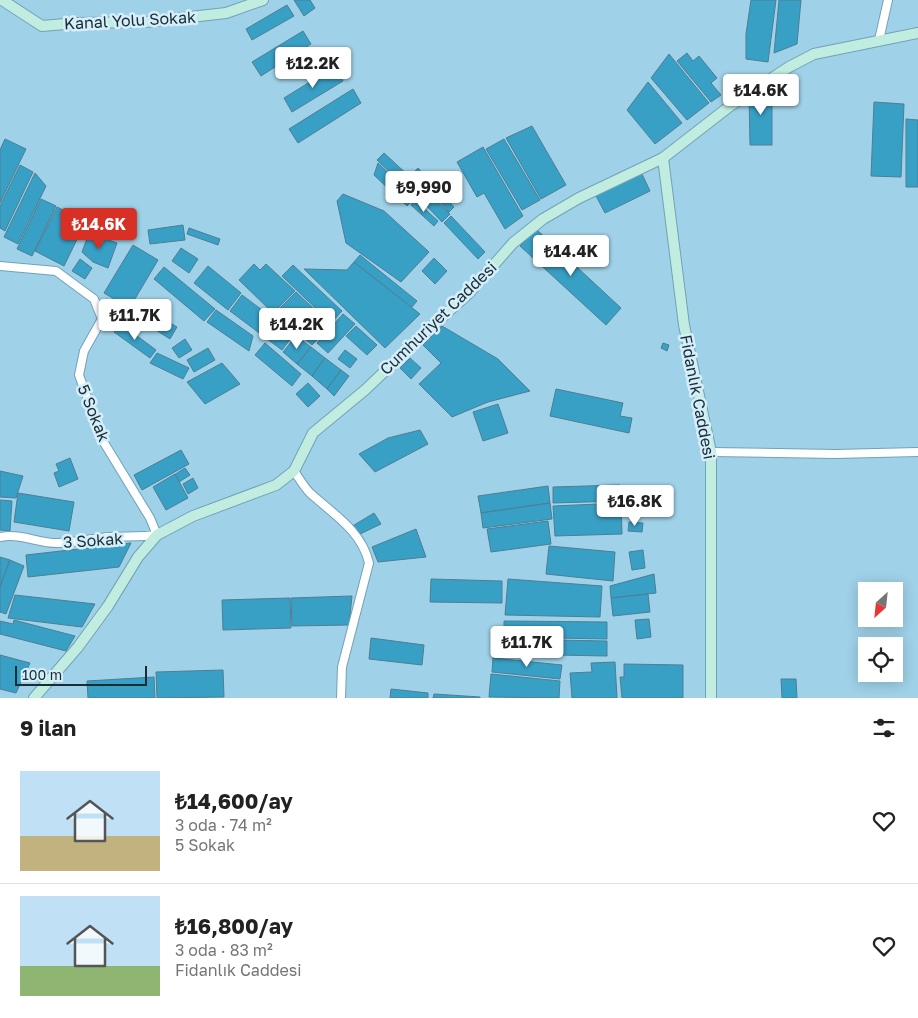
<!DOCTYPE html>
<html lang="tr">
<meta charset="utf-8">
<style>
:root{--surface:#fff;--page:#f2f2f2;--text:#222;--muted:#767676;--line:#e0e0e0;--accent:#d93025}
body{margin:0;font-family:"Golos Text",sans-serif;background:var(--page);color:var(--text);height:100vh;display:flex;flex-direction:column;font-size:19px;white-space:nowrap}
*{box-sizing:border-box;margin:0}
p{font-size:16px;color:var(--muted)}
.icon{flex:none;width:28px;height:28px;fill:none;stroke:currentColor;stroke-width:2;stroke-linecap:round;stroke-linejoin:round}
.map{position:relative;height:698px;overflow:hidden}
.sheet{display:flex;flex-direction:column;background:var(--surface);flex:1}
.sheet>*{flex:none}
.needle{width:32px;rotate:207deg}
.fabs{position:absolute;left:858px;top:582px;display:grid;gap:10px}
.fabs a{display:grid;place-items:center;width:45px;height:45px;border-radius:0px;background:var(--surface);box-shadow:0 2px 12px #0003;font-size:25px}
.scale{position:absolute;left:15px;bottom:12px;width:132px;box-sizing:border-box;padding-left:5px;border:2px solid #192d36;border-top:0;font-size:14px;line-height:18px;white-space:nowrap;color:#192d36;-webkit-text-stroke:4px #d5eef9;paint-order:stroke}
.price{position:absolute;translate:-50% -42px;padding:0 11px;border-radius:5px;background:#fff;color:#222;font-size:16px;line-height:32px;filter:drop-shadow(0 1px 2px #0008)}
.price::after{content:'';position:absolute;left:50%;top:30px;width:15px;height:11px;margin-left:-8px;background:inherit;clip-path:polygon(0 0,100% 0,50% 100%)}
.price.selected{background:var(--accent);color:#fff}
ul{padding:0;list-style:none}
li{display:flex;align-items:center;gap:15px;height:125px;padding:0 20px}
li+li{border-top:1px solid var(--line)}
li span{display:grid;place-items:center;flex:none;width:140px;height:100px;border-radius:0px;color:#555}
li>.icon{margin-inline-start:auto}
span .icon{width:60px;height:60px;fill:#fffc;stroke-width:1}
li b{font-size:21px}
h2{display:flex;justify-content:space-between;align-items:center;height:60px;padding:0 20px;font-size:21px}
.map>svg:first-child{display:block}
</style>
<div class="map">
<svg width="918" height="698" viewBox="0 0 918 698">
<rect width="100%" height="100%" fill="#9fd1e8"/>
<g fill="#389fc5" stroke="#4e7e93">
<path d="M294,0h16l5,8 -11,8z"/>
<path d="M751,0h25l-8,62 -22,-3v-25z"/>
<path d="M779,0h22l-4,44 -23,9z"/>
<path d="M287,5l7,11 -42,24 -6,-11z"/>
<path d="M303,31l8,13 -50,32 -9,-14z"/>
<path d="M687,53l6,8 6,-5 18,22 -6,5 10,12 -10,7 -34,-41z"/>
<path d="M669,54l40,49 -22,17 -36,-42z"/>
<path d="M334,67l9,14 -51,31 -8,-14z"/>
<path d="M772,80v65h-22l-1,-51z"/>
<path d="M648,82l34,41 -27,21 -28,-34z"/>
<path d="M353,89l8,14 -63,40 -9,-14z"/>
<path d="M874,102l30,2 -3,73 -30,-1z"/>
<path d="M906,119l12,1v67h-12z"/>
<path d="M532,126l34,59 -25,14 -35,-61z"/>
<path d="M5,139l21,10 -26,54v-53z"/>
<path d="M504,139l36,61 -18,10 -36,-61z"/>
<path d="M483,147l40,69 -18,13 -21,-36 -7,4 -20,-35z"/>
<path d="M384,153l40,37 -7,8 -40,-38z"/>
<path d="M378,163l24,23 -8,8 -20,-19z"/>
<path d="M20,165l13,7 -28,59 -5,-3v-22z"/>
<path d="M418,168l36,39 -5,5 -36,-39z"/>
<path d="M641,172l9,19 -45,22 -10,-19z"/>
<path d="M35,173l11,13 -28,58 -14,-7z"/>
<path d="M404,187l11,10 -8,9 -11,-11z"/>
<path d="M427,192l23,22 -8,8 -22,-23z"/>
<path d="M343,194l41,17 45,41 -28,30 -55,-39 -9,-42z"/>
<path d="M41,199l15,7 -24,50 -15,-7z"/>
<path d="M415,200l23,21 -4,5 -23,-21z"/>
<path d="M57,207l29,14 -22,45 -29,-15z"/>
<path d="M451,216l34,36 -7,7 -34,-36z"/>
<path d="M183,225l2,15 -35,4 -2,-14z"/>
<path d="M189,228l31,11 -2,6 -31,-11z"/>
<path d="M536,229l85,79 -15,17 -86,-79z"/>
<path d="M89,233l28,10 -9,25 -15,-6 -11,-10z"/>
<path d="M133,245l25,15 -32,54 -13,-8 3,-6 -12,-7z"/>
<path d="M181,248l17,11 -9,14 -17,-12z"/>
<path d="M360,255l57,46 -6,7 -57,-46z"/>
<path d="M434,258l13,13 -12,13 -13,-13z"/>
<path d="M80,259l12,9 -7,11 -13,-8z"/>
<path d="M354,262l66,52 -35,34 -81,-79 43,1z"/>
<path d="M254,264l6,6 6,-6 29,27 -22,22 -34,-33z"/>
<path d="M293,265l49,46 -11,12 -49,-47z"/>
<path d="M208,266l33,27 -13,17 -34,-27z"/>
<path d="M164,267l51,42 -11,12 -50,-42z"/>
<path d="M296,292l35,33 -19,20 -37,-32z"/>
<path d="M242,295l52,39 -12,16 -52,-39z"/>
<path d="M132,304l13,9 -13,19 -13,-9z"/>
<path d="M216,310l37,26 -4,15 -42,-29z"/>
<path d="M155,314l22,13 -7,12 -22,-14z"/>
<path d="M343,314l12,10 -27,29 -11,-10z"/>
<path d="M121,324l35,26 -6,8 -36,-26z"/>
<path d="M356,326l21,19 -10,10 -21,-19z"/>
<path d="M442,326l56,33 32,32 -42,11 -36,15 -33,-33 22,-21 -18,-18z"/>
<path d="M296,336l15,11 -14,17 -14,-12z"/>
<path d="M185,339l7,11 -13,8 -7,-10z"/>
<path d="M265,343l36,31 -9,12 -37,-31z"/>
<path d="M663,343l6,2 -2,6 -6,-3z"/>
<path d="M311,347l14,11 -13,18 -15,-12z"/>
<path d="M208,348l7,12 -21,12 -7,-12z"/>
<path d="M345,350l12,9 -7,9 -12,-9z"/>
<path d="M157,353l32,15 -6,11 -33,-16z"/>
<path d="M325,358l16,12 -14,19 -15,-13z"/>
<path d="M410,358l11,10 -10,11 -11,-11z"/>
<path d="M222,363l18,21 -35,20 -18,-22z"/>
<path d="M341,370l8,6 -15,20 -7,-7z"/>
<path d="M308,383l12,13 -12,11 -12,-13z"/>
<path d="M556,389l67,14 -3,13 12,2 -3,15 -79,-17z"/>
<path d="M498,404l10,29 -25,8 -10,-29z"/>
<path d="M420,430l8,14 -53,28 -16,-18 29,-16z"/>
<path d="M181,450l8,14 -47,26 -8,-15z"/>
<path d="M70,458l8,21 -19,8 -5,-14 5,-2 -3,-7z"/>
<path d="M185,468l5,7 -11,7 -5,-7z"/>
<path d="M0,471l23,5 -7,22 -16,-1z"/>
<path d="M175,474l13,24 -22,12 -13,-23z"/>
<path d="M193,478l5,10 -10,6 -5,-10z"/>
<path d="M620,485v16l-67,2v-16z"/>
<path d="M548,486l2,17 -69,10 -3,-17z"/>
<path d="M18,493l56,9 -5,29 -55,-9z"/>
<path d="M630,497l17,3 -2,13 -17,-3z"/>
<path d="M0,500l12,1 -2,30 -10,-1z"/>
<path d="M550,503l2,16 -69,9 -2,-15z"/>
<path d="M621,503l1,31 -67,2 -2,-30z"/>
<path d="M374,513l7,11 -21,10 -9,-7z"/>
<path d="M548,521l3,23 -60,8 -4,-23z"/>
<path d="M629,522l14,1 -1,9 -14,-1z"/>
<path d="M416,529l10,28 -48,5 -6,-15z"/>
<path d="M131,543l-12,24 -91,10 -2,-22z"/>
<path d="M549,546l66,6 -2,29 -67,-7z"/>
<path d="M643,550l2,18 -13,2 -3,-18z"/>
<path d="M0,557l10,3 -10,27z"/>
<path d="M10,560l14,6 -18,48 -6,-2v-25z"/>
<path d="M654,574l2,19 -45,5 -1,-12z"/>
<path d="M431,579l71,2v22l-72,-1z"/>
<path d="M508,579l94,7 -2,31 -95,-2z"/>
<path d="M648,594l2,18 -37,4 -2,-18z"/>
<path d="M15,595l80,9 -13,23 -74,-9z"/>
<path d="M352,596l-3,29 -57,1 -1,-28z"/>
<path d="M290,598l1,30 -68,2 -1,-30z"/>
<path d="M649,619l2,18 -14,2 -2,-19z"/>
<path d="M14,620l61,16 -9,15 -66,-17v-13l13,3z"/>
<path d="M504,621l103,1v17l-103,-2z"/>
<path d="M371,638l53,7 -2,20 -53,-6z"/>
<path d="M504,639l103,2v15l-103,-2z"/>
<path d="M0,655l30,8 -14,30 -16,-4z"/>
<path d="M493,658l69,7 -2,14 -68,-7z"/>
<path d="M615,662l2,36h-45l-2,-25 22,-1 -1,-9z"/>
<path d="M624,664l59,1v33h-61l-2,-21h4z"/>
<path d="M223,670l1,27 -67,1 -1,-26z"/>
<path d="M491,674l69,7 -1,17 -70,-1z"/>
<path d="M154,677l1,21h-67l-1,-17z"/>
<path d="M781,679h15l1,19h-15z"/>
<path d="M391,689l37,4v5h-38z"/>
<path d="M434,694l46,3v1h-47z"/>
</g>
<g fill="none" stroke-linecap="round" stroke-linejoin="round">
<g stroke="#71a2b8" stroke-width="10">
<g id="street">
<path d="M879,40l9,-40"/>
<path d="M0,266l56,5 38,28 8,20 -18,32 -5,24 24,66 47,77 7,17c-17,2 -33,1 -50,2 -16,2 -33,6 -50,6 -20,0 -35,-10 -57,-6"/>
<path d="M711,452l124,2 83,-2"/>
<path d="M294,471c5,7 10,16 16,22 22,20 52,38 59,70l-27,104 -1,31"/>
</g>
</g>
<g stroke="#71a2b8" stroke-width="12">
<g id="secondary">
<path d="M2,0l40,26 34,-3 70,-1 80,-9 37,-13"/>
<path d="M663,158l21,167 27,127v246"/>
<path d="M34,698l44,-51 30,-41 30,-49 19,-22 36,-19 83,-31 18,-14 19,-38 52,-43 64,-61 41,-37 43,-49 30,-24 36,-21 84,-40 67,-52 59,-39 25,-13 104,-21"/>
</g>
</g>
<use href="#street" stroke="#fff" stroke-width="8"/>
<use href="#secondary" stroke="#c1ede0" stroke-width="10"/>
</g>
<g text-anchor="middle" stroke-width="5" stroke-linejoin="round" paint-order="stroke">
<g font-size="16" fill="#192d36" stroke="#d5eef9">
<text transform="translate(130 20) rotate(-3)" y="6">Kanal Yolu Sokak</text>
<text transform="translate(438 318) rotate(-44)" y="6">Cumhuriyet Caddesi</text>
<text transform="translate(698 397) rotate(79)" y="6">Fidanlık Caddesi</text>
<text transform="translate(94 413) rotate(68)" y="6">5 Sokak</text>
<text transform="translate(93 540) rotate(-4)" y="6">3 Sokak</text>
</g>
</g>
</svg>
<div class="fabs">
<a><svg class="needle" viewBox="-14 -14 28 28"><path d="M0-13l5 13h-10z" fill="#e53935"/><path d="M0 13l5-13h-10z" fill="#767676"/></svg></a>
<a><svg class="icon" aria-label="locate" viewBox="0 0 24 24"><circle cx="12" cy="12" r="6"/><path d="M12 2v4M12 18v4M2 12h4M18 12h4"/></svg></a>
</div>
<div class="scale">100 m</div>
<b class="price" style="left:313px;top:89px">₺12.2K</b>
<b class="price" style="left:761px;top:116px">₺14.6K</b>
<b class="price" style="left:424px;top:213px">₺9,990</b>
<b class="price selected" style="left:99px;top:250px">₺14.6K</b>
<b class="price" style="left:571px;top:277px">₺14.4K</b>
<b class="price" style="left:135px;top:341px">₺11.7K</b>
<b class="price" style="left:297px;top:350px">₺14.2K</b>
<b class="price" style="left:635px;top:527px">₺16.8K</b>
<b class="price" style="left:527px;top:668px">₺11.7K</b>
</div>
<section class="sheet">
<h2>9 ilan<svg class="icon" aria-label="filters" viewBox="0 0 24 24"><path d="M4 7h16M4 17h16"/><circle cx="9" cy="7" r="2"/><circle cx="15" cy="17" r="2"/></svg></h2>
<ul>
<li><span style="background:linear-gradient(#bfe0f5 65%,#c2b280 0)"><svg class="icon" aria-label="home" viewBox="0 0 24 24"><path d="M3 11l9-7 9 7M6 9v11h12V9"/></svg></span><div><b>₺14,600/ay</b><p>3 oda · 74 m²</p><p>5 Sokak</p></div><svg class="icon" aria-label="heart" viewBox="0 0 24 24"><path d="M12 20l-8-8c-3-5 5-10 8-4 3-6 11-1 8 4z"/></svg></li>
<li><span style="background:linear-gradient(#bfe0f5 70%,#8fb573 0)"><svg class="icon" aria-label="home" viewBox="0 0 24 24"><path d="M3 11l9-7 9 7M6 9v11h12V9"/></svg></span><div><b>₺16,800/ay</b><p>3 oda · 83 m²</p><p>Fidanlık Caddesi</p></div><svg class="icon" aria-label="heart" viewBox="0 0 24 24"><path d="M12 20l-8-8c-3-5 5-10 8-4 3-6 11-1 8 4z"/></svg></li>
</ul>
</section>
